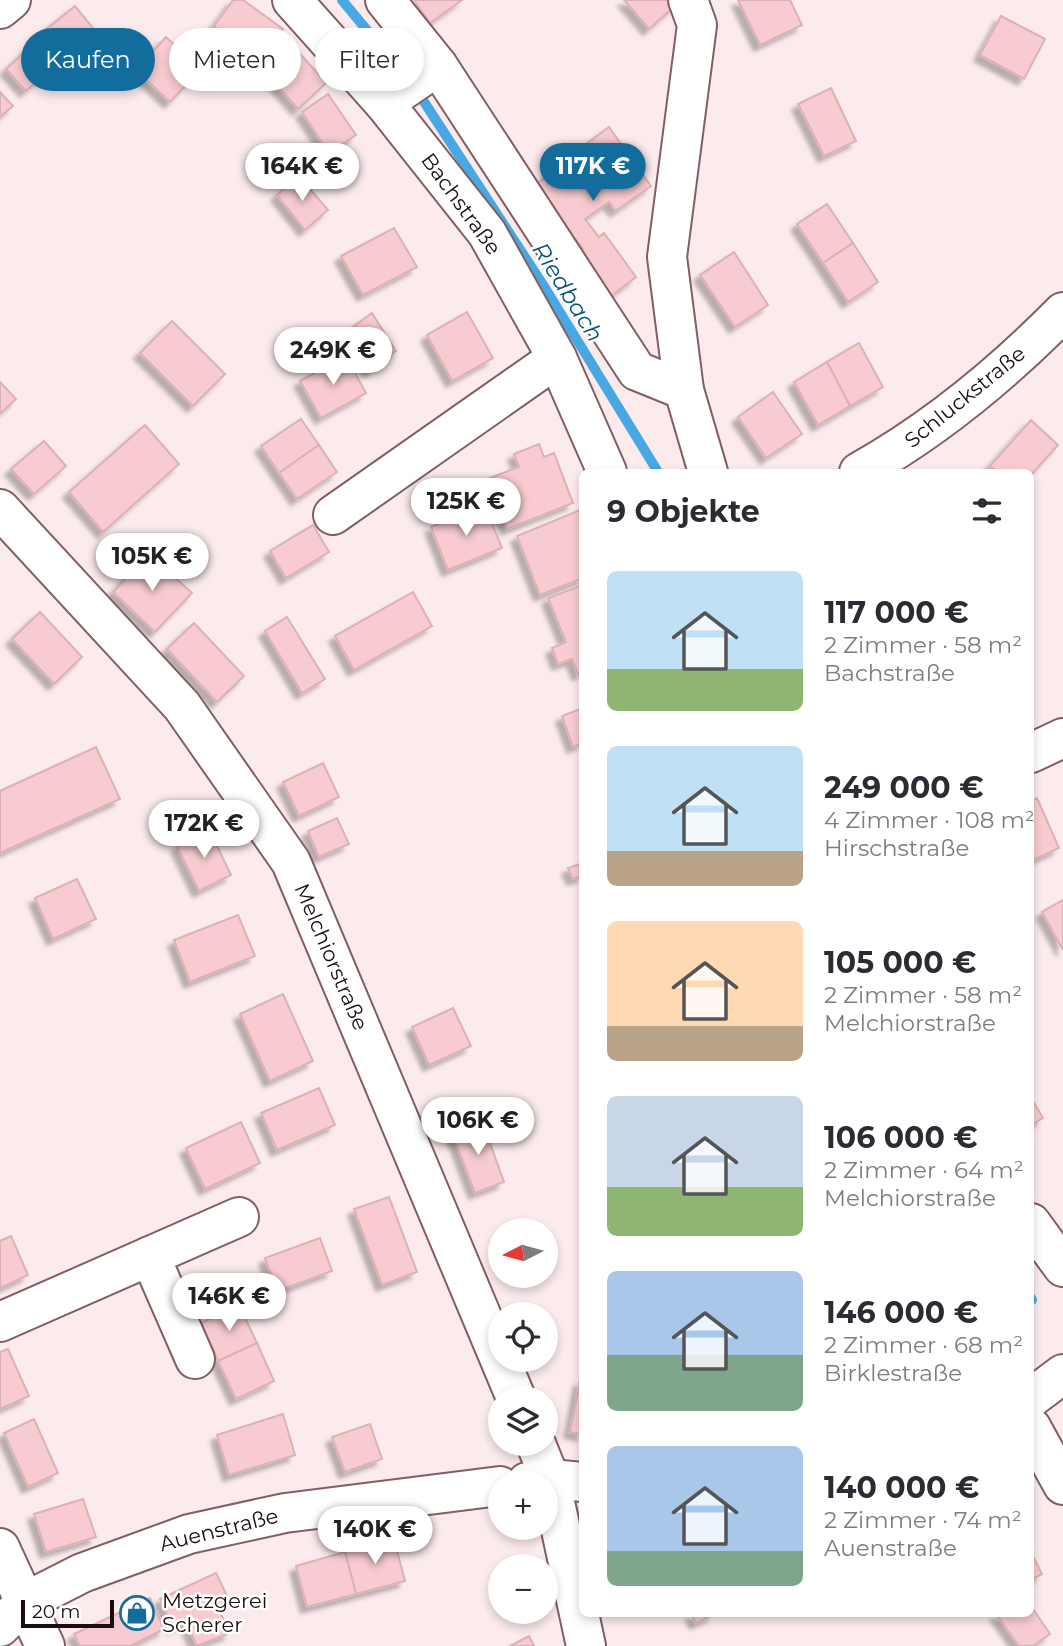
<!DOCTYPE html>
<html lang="de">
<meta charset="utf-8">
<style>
:root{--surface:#fff;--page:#f2f2f3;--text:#2b2b33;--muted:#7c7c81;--accent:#136d9c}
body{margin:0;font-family:Montserrat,sans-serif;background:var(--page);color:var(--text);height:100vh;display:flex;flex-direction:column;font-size:26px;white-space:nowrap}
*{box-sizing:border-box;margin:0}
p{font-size:23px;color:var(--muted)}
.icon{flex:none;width:38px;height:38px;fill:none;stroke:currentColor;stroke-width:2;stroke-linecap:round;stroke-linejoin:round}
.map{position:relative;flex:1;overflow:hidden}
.drawer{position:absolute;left:579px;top:469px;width:455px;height:1148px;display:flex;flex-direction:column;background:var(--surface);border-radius:10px;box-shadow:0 4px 10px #0003}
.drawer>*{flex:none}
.top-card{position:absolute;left:21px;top:28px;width:453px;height:63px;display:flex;gap:14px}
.needle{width:46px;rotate:264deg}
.tools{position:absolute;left:488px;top:1218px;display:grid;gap:14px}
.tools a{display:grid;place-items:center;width:70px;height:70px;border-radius:50%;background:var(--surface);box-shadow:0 4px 10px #0003;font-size:35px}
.scale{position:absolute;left:21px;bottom:18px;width:93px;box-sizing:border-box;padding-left:7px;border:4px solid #1b0d0f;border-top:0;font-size:19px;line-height:24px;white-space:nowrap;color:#1b0d0f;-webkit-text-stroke:5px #fff;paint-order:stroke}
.price{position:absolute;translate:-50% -60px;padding:0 16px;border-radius:24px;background:#fff;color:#222;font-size:23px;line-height:46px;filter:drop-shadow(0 2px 4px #0008)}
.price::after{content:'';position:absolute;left:50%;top:42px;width:21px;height:16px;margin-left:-10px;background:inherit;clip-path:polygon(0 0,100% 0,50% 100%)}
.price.on{background:var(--accent);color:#fff}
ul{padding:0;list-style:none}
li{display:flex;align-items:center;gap:21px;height:175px;padding:0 28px}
li span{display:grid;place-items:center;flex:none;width:196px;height:140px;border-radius:10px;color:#555}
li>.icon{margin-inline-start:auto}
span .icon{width:84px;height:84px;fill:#fffc;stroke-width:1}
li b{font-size:30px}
h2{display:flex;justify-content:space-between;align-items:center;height:84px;padding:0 28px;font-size:30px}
.pill{padding:0 24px;border-radius:32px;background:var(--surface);box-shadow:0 4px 10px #0003;font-size:24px;line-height:63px}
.pill.on{background:var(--accent);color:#fff}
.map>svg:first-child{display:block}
</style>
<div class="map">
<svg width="1063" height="1646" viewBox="0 0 1063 1646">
<defs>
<filter id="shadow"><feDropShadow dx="-6" dy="6" stdDeviation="2" flood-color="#0004"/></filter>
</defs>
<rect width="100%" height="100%" fill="#fcebec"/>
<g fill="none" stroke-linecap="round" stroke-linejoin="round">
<g stroke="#47a8e3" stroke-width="10">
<path d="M342,0l66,80"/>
<path d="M417,91l128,197 113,184"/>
<path d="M1031,1298l1,2"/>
</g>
</g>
<g fill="#f7cbd0" stroke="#dab2b6" stroke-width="2" filter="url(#shadow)">
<path d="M233,0h10l40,29 -22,31 -47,-34z"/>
<path d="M414,0h48l-32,23z"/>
<path d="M624,0h46l5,6 -26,23z"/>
<path d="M738,0h52l12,25 -42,20z"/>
<path d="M75,6l23,28 -31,26 -24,-28z"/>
<path d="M1001,16l44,23 -21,40 -44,-24z"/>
<path d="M166,37l35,32 -31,33 -34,-32z"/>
<path d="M31,46l20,22 -25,23 -20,-22z"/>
<path d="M294,47l32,36 -28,26 -33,-37z"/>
<path d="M831,88l25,53 -32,15 -26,-52z"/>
<path d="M0,92l13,14 -13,11z"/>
<path d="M328,94l28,41 -27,18 -27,-41z"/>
<path d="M609,127l42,59 -35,25 -7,-9 -24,17 14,18 5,-4 32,44 -26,20 -32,-45 5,-3 -14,-18 -8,6 -33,-47 29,-21 4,6 19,-14 -6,-8z"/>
<path d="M299,176l29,34 -23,20 -28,-35z"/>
<path d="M827,204l26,39 -30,20 -26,-39z"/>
<path d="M394,228l23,39 -54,28 -22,-39z"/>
<path d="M853,243l25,39 -30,20 -25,-39z"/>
<path d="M734,252l34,53 -33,22 -35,-52z"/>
<path d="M467,312l26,46 -41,23 -25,-46z"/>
<path d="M372,313l24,38 -26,20 -25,-38z"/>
<path d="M172,321l53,53 -32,32 -53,-53z"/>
<path d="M859,343l24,44 -33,19 -23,-44z"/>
<path d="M346,356l20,37 -45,25 -21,-37z"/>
<path d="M827,362l23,44 -32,19 -24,-43z"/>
<path d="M0,382l16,17 -16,15z"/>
<path d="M773,392l29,42 -36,24 -28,-41z"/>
<path d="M301,419l18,26 -40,28 -18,-27z"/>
<path d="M1031,420l27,25 -27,30 -34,-3 -7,-6z"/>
<path d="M145,425l34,39 -76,68 -34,-40z"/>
<path d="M44,441l22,25 -32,28 -23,-25z"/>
<path d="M539,444l5,13 10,-4 19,50 -66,26 -20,-50 32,-12 -5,-13z"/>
<path d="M319,445l18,27 -40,27 -18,-26z"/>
<path d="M485,506l17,42 -54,22 -17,-43z"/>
<path d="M580,510l3,8v60l-43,17 -23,-59z"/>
<path d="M313,525l16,27 -43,26 -16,-27z"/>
<path d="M149,553l43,40 -37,39 -42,-40z"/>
<path d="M583,585v88l-5,1 -6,-15 -14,5 -6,-16 14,-6 -18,-44z"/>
<path d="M413,592l19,34 -78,44 -19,-34z"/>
<path d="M40,612l42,45 -28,27 -42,-45z"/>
<path d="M287,617l38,62 -23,14 -37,-62z"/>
<path d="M194,623l50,53 -27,26 -50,-53z"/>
<path d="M583,708v35l-10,4 -11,-31z"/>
<path d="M96,747l24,52 -120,54v-62z"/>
<path d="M323,763l16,34 -40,19 -16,-34z"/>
<path d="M1037,798l22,50 -28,13v-60z"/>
<path d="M337,818l12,26 -30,13 -11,-26z"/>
<path d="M209,829l22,46 -32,16 -22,-45z"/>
<path d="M583,863v13l-10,3 -5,-11z"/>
<path d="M77,879l19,40 -43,20 -18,-41z"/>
<path d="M1063,900v50l-21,-38z"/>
<path d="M238,915l17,41 -65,26 -16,-42z"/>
<path d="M283,994l30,67 -43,20 -30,-67z"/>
<path d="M453,1008l18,38 -42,19 -17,-38z"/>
<path d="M319,1088l16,37 -58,25 -16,-37z"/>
<path d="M1031,1098l12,20 -12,7z"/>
<path d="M482,1121l22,61 -29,11 -23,-61z"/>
<path d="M241,1122l19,41 -55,26 -19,-41z"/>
<path d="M389,1197l28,75 -35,13 -28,-76z"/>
<path d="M11,1236l17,39 -28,13v-47z"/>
<path d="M320,1238l12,33 -54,20 -13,-33z"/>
<path d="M239,1305l18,38 -39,18 -17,-38z"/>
<path d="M257,1343l17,38 -38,18 -18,-38z"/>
<path d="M8,1349l21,47 -29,13v-57z"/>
<path d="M580,1380l3,1v54l-13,-3z"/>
<path d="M283,1414l12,41 -66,20 -12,-40z"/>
<path d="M34,1419l24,54 -30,14 -24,-54z"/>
<path d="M370,1424l12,35 -37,13 -13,-35z"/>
<path d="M83,1499l13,38 -50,15 -12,-38z"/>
<path d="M394,1539l11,42 -49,13 -11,-42z"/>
<path d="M345,1552l11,42 -49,13 -11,-41z"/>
<path d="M1031,1552l11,22 -11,6z"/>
<path d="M216,1573l14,29 -12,6 12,25 -33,13 -11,-24 -13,6 -13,-29z"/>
<path d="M150,1598l14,31 -34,17h-50l-6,-12z"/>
<path d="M1031,1606l19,28 -17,12h-14l-23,-32h35z"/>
<path d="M691,1614h24l-19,9z"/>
<path d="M529,1636l5,10h-24z"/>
</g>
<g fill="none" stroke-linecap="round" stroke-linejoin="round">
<g stroke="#825e62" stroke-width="42">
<g id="minor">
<path d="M292,0l92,103 103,130 70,125 50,114"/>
<path d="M385,0l53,66 199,305 47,19"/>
<path d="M688,0l9,25 -30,232 17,133 24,82"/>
<path d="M0,9l11,-9"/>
<path d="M384,103l54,-37"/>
<path d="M859,472c75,-42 143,-98 204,-160"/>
<path d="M0,509l182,197 109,156 225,536"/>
<path d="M333,515l224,-157"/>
<path d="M1031,753l32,-15"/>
<path d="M1031,1223l32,44"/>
<path d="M150,1256l45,103"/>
<path d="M0,1322l239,-105"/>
<path d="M1031,1398l32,-24"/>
<path d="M1031,1427l32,58"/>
<path d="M536,1444l14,35 36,167"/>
<path d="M527,1482l23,-3 33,3"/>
<path d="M0,1548l45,98"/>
<path d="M0,1627l25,-25 57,-29 107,-39 96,-21 215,-27"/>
</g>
</g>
<use href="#minor" stroke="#fff" stroke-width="38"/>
</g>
<defs>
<g id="shop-ring" transform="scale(1.75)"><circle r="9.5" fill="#fff" stroke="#136d9c" stroke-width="1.5"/><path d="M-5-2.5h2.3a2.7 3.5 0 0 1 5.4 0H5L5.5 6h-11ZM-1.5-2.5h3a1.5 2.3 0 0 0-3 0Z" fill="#136d9c"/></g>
</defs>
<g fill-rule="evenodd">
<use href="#shop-ring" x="137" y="1613"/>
</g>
<g text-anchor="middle" stroke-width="5" stroke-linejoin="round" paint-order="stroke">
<g font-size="21" fill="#1b0d0f" stroke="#fff">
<text transform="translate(461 204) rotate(54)" y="7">Bachstraße</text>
<text transform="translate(965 397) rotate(-39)" y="7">Schluckstraße</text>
<text transform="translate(331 957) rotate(67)" y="7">Melchiorstraße</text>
<text transform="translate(219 1530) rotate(-14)" y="7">Auenstraße</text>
</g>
<g font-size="21" fill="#1b0d0f" stroke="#fff" text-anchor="start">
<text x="162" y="1608">Metzgerei<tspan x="162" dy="24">Scherer</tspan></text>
</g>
<g font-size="23" font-style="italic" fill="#035279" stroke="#fff">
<text transform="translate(568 292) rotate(58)" y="8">Riedbach</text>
</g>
</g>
</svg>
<div class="tools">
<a><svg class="needle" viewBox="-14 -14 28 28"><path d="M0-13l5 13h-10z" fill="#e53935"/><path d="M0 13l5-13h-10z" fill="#7c7c81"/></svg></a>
<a><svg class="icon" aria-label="locate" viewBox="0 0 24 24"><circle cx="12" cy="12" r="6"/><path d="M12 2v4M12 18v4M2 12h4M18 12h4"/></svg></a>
<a><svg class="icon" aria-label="layers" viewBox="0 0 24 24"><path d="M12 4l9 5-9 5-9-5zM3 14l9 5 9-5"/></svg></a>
<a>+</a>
<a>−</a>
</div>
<div class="scale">20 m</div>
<b class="price" style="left:302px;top:203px">164K €</b>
<b class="price on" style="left:593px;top:203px">117K €</b>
<b class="price" style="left:333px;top:387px">249K €</b>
<b class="price" style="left:466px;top:538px">125K €</b>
<b class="price" style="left:152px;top:593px">105K €</b>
<b class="price" style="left:204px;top:860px">172K €</b>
<b class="price" style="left:478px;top:1157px">106K €</b>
<b class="price" style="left:229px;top:1333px">146K €</b>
<b class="price" style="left:375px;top:1566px">140K €</b>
<div class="top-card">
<a class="pill on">Kaufen</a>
<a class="pill">Mieten</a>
<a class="pill">Filter</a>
</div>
<section class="drawer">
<h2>9 Objekte<svg class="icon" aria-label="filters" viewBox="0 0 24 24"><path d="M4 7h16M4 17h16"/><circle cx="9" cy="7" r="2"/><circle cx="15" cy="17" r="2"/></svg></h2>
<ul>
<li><span style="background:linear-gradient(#bfe0f5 70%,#8fb573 0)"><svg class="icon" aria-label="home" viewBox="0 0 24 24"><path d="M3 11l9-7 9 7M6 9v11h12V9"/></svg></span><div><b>117 000 €</b><p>2 Zimmer · 58 m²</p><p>Bachstraße</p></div></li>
<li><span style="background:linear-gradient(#bfe0f5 75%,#b9a48a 0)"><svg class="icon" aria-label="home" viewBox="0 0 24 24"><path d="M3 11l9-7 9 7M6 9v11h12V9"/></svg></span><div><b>249 000 €</b><p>4 Zimmer · 108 m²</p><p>Hirschstraße</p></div></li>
<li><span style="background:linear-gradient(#ffd9b3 75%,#b9a48a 0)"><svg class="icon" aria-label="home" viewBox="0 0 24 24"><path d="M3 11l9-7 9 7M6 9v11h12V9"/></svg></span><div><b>105 000 €</b><p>2 Zimmer · 58 m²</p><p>Melchiorstraße</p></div></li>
<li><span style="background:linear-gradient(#c9d6e8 65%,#8fb573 0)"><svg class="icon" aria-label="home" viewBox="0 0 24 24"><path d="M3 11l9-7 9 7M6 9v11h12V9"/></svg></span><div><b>106 000 €</b><p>2 Zimmer · 64 m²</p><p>Melchiorstraße</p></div></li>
<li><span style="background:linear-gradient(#a9c7e8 60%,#7fa58c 0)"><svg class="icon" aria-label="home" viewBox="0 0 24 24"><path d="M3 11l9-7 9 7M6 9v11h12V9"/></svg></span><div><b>146 000 €</b><p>2 Zimmer · 68 m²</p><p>Birklestraße</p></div></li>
<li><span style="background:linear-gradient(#a9c7e8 75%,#7fa58c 0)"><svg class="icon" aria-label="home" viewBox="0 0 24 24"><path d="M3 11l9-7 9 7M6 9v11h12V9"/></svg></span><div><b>140 000 €</b><p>2 Zimmer · 74 m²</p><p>Auenstraße</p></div></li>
</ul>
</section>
</div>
